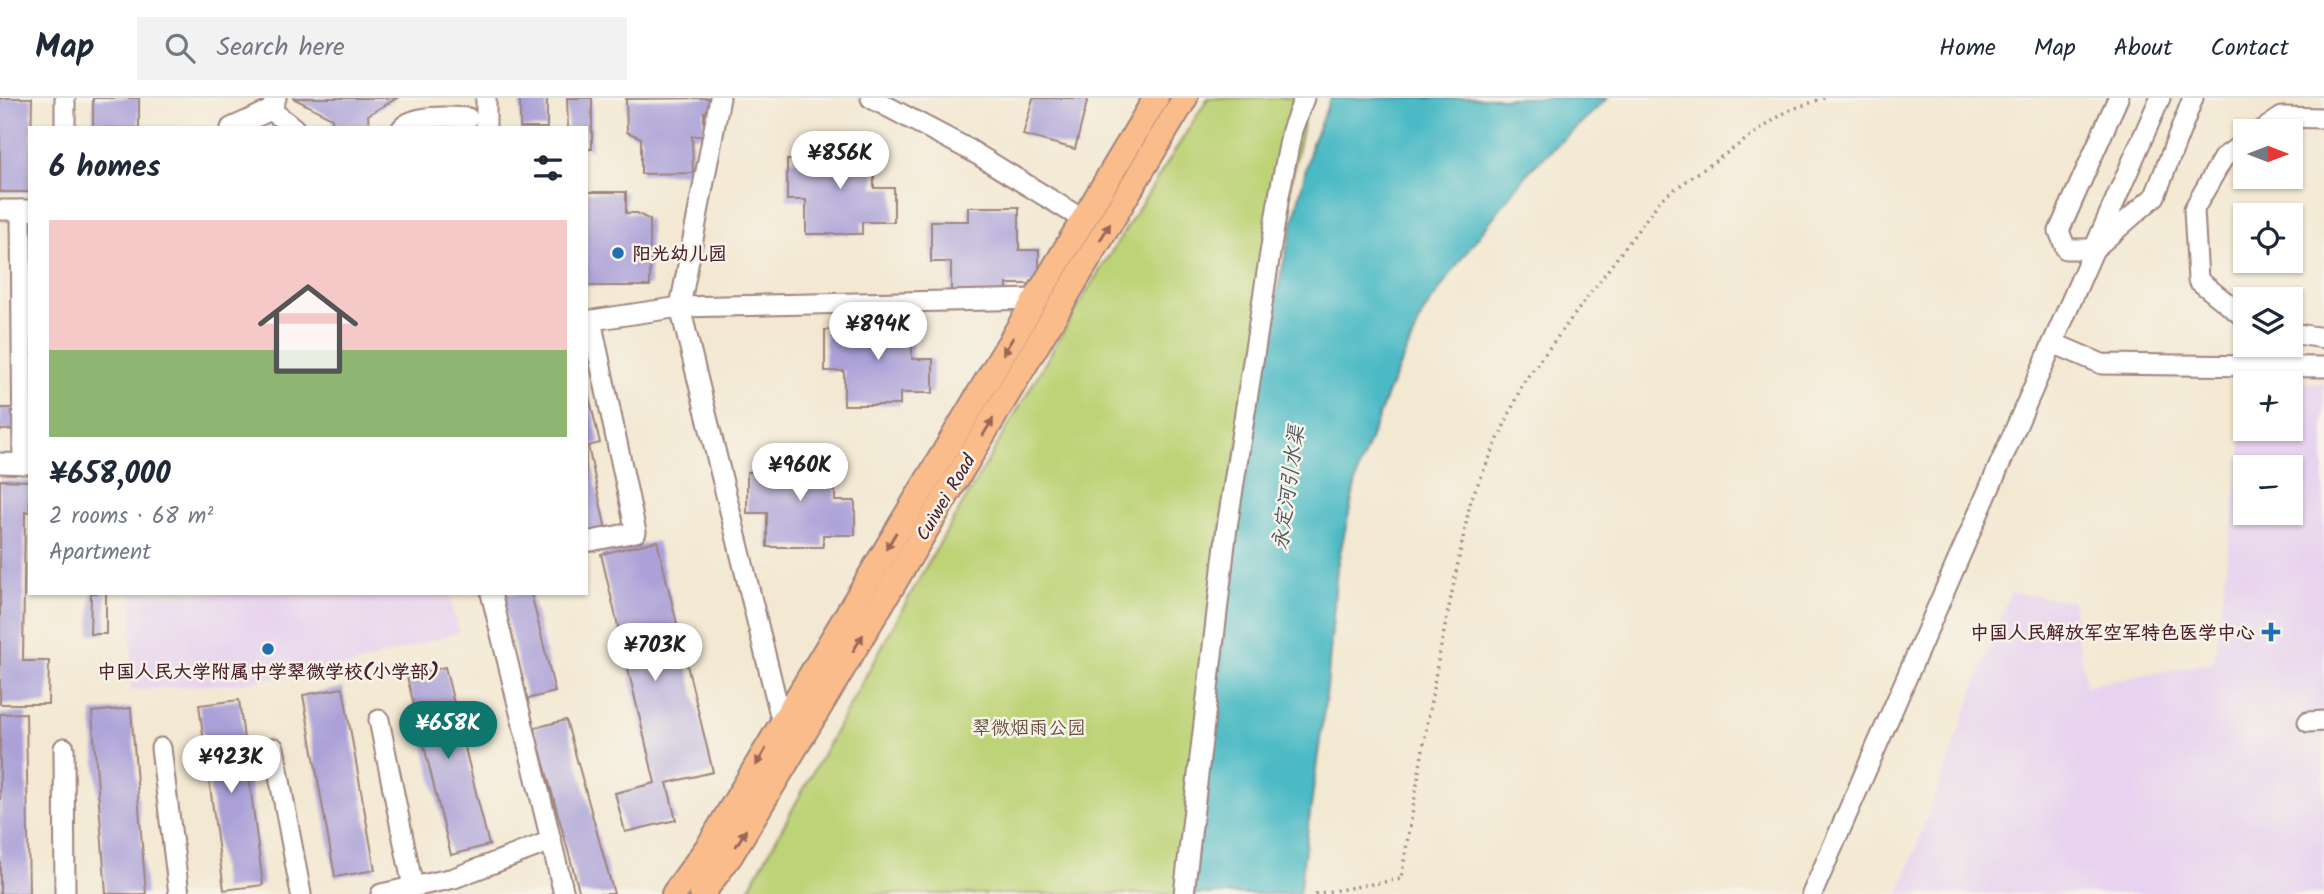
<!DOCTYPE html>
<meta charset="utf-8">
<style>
:root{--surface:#fff;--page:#f2f2f3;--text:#1f2937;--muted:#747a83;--line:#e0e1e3;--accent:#0f766e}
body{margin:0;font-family:Kalam,"LXGW WenKai TC",sans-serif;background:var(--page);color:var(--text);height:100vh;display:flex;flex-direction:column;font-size:26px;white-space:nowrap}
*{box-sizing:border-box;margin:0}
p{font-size:23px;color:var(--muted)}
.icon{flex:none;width:38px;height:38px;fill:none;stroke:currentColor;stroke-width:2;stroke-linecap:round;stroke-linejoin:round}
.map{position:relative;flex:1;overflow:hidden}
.drawer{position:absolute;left:28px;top:28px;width:560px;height:469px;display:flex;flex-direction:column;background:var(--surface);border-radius:0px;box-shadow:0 2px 5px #0004}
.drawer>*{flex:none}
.needle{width:46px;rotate:90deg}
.buttons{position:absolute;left:2233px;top:21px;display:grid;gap:14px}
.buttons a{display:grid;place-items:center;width:70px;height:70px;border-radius:0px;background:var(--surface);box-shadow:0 2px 5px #0004;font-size:35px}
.price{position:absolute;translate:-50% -60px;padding:0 16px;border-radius:24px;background:#fff;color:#222;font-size:23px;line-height:46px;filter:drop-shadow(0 2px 4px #0008)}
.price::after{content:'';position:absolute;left:50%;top:42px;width:21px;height:16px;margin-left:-10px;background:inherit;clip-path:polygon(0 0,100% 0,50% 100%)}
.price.active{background:var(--accent);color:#fff}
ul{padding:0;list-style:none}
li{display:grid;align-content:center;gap:14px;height:371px;padding:0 21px}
li span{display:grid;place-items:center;height:217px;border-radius:0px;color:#555}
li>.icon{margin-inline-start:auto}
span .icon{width:126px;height:126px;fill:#fffc;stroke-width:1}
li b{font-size:30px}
h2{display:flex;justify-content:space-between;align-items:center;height:84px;padding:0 21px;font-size:30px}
header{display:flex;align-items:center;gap:42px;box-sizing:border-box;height:98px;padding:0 35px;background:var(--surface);border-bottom:2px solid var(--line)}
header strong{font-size:33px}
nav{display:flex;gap:38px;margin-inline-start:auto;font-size:24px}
.search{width:490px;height:63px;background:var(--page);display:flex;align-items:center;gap:18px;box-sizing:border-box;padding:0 24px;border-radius:0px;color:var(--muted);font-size:26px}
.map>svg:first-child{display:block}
</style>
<header>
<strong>Map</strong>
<div class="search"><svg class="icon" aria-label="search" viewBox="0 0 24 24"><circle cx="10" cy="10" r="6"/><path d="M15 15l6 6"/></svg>Search here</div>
<nav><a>Home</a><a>Map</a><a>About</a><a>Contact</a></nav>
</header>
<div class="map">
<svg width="2324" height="796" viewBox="0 0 2324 796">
<rect width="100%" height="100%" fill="#f7f3e8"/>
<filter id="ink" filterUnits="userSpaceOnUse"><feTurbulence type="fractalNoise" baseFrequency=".0143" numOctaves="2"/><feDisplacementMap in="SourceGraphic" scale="14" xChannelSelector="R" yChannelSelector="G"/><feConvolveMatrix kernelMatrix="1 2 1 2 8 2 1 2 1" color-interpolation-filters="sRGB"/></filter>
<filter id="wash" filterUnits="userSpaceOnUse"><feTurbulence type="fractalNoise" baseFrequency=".00686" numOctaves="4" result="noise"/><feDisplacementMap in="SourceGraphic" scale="28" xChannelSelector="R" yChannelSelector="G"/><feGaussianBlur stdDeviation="1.57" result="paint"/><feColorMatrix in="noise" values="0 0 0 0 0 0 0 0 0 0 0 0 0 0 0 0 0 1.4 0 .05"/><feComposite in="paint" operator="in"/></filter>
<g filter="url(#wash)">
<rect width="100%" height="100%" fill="#f3e8d2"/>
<g fill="#e7d2ef" fill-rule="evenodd">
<path d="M2250,284l74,1v511h-425l111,-302 62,9 14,85 128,-24 31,-244v11h46v-46zM2245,369h46v46h-46z"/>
<path d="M132,495h316l11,39 -109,34 -108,17 -111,7z"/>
</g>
<path fill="#bdd377" stroke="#847951" stroke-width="2" d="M1208,0h100l-90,444 -38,352h-434l178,-324 166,-284z"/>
<path fill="#4cbac5" stroke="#4b6c78" stroke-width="2" d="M1331,0h277l-78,72 -63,81 -43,61 -37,82 -29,78 -21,95 -10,121 -28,206h-107l54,-471 66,-280z"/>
<g id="blocks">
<g fill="#aba1d8">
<path d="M0,0h32l-2,94h-30z"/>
<rect x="93" y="0" width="46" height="30"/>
<path d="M293,0h104l-29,17 1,13h-37v-10z"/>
<rect x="520" y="0" width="27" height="30"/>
<path d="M567,0h25v51h-6v-21h-18z"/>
<path d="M716,0l1,14h-13v24h-12l1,37 -52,1v-36l-14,-6 -1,-33z"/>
<path d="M1033,0h55l-13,51 -52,-14z"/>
<path d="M824,47h50v43h20v34h-32v12h-56v-34h-19v-40h37z"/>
<path d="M586,94h40v21h11l13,7v66h-64z"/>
<path d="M968,109h51v43h20v34h-32v12h-56v-34h-20v-41h37z"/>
<path d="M862,218h50v43h21v34h-33v12h-56v-34h-19v-41h37z"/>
<path d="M586,286l14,59 -12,3 18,84 -20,5z"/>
<path d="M0,310h30v21l-30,1z"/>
<path d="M784,360h51v43h20v34h-32v12h-56v-34h-20v-41h37z"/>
<path d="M0,382l30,1v31h-5l-2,149h26l-1,43h-48z"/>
<path d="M657,443l56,231 -46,11 9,37 -51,12 -10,-39 40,-10 -54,-229z"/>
<path d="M91,495h15v41h-16z"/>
<path d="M501,495h30l24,99 -28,7z"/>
<path d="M445,569l44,178 -38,10 -44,-178z"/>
<path d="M343,590l32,182 -40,7 -32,-182z"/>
<path d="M239,602l24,185 -39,5 -25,-185z"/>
<path d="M131,610l15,186h-40l-14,-182z"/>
<path d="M26,615l3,181h-29v-180z"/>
<path d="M566,622l48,174h-34l-46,-166z"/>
</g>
</g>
</g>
<g filter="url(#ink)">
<use href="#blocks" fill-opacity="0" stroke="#9e847e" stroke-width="2"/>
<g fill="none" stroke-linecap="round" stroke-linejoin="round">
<g stroke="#9e847e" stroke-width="23">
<g id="minor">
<path d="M65,0v30"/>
<path d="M720,0l-40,209 102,416"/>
<path d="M871,0l99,52 114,70"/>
<path d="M2118,0l-59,133 7,18h28l61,-53 38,-98"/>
<path d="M271,12l23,18"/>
<path d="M231,30l40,-18 5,-12"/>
<path d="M402,30c13,-14 48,-11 66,-10"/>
<path d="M486,30v-30"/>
<path d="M2261,33l21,-14 42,1"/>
<path d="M2245,44l-22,16 -29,51 4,71 47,38"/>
<path d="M0,112h30"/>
<path d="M21,112l2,254"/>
<path d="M586,223l94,-14 356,-8"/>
<path d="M2291,235l33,5"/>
<path d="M2053,245l49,21 222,3"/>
<path d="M0,365l30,1"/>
<path d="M586,444l50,-10 -45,-212"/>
<path d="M491,495l73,301"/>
<path d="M379,622l34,167"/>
<path d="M2308,624l16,-1"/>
<path d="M64,650l1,146"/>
<path d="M161,650l18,146"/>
<path d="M274,650l27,146"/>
<path d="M381,796l73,-16 97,-37"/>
<path d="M1184,796l43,-367 52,-331 13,-66 12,-32"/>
<path d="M1812,796l348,-796"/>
</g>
</g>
<g stroke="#9e847e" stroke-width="28">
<g id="major">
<path d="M674,796l36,-50 446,-746"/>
<path d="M702,796l28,-38 455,-758"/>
</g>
</g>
<path stroke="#9e847e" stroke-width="3.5" stroke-dasharray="2 5" stroke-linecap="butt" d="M1315,796l86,-15 36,-213 34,-167 52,-116 139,-185 125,-87 37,-13"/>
<use href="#minor" stroke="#fff" stroke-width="19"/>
<use href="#major" stroke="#fabc8b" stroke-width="24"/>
</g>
<defs><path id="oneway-solid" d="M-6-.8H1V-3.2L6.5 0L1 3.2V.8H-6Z" transform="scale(1.75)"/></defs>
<g fill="#996656">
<use href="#oneway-solid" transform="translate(1105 134) rotate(-59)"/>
<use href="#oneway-solid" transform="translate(1008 248) rotate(121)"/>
<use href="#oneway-solid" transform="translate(988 329) rotate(-59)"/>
<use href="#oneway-solid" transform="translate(891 443) rotate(121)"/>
<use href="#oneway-solid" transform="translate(858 545) rotate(-59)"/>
<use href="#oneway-solid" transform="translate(761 659) rotate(120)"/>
<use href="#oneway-solid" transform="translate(741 740) rotate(-59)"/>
</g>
</g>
<g fill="#1f6fb2" stroke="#f7f3e8" stroke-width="2.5">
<circle cx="618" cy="155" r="7"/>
<path d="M2267.5 523.5h7v7h7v7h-7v7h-7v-7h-7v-7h7z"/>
<circle cx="268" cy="551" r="7"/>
</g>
<g text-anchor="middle" stroke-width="5" stroke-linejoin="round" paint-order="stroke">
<g font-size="19" font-weight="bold" fill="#4a1f2b" stroke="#f7f3e8" text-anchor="start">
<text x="632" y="162">阳光幼儿园</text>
<text x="2255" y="541" text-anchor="end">中国人民解放军空军特色医学中心</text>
<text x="268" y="580" text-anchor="middle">中国人民大学附属中学翠微学校(小学部)</text>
</g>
<g font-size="19" fill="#4a1f2b" stroke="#f7f3e8">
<text transform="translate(945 399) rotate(-59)" y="7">Cuiwei Road</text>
</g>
<g font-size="19" fill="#674c3e" stroke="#f7f3e8">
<text x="1029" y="636">翠微烟雨公园</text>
</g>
<g font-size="21" font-style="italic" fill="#4b5561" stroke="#f7f3e8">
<text transform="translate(1288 390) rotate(-82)" y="7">永定河引水渠</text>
</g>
</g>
</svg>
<div class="buttons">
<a><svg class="needle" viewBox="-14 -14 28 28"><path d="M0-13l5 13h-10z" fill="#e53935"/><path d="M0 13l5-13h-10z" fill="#747a83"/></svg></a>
<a><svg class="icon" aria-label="locate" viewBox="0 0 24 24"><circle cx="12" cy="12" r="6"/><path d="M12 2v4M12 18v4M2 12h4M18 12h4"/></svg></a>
<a><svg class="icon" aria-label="layers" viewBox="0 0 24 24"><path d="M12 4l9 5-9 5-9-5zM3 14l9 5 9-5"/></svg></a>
<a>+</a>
<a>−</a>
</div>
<b class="price" style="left:840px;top:93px">¥856K</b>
<b class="price" style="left:878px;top:264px">¥894K</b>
<b class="price" style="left:800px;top:405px">¥960K</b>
<b class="price" style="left:655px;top:585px">¥703K</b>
<b class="price active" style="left:448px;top:663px">¥658K</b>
<b class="price" style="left:231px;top:697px">¥923K</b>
<section class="drawer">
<h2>6 homes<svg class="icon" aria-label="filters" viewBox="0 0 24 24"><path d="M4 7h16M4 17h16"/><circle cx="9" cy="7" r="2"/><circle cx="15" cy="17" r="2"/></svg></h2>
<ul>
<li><span style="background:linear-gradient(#f6c9c9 60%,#8fb573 0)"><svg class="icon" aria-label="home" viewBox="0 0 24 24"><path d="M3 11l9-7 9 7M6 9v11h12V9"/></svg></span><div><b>¥658,000</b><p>2 rooms · 68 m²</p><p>Apartment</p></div></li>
</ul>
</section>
</div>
